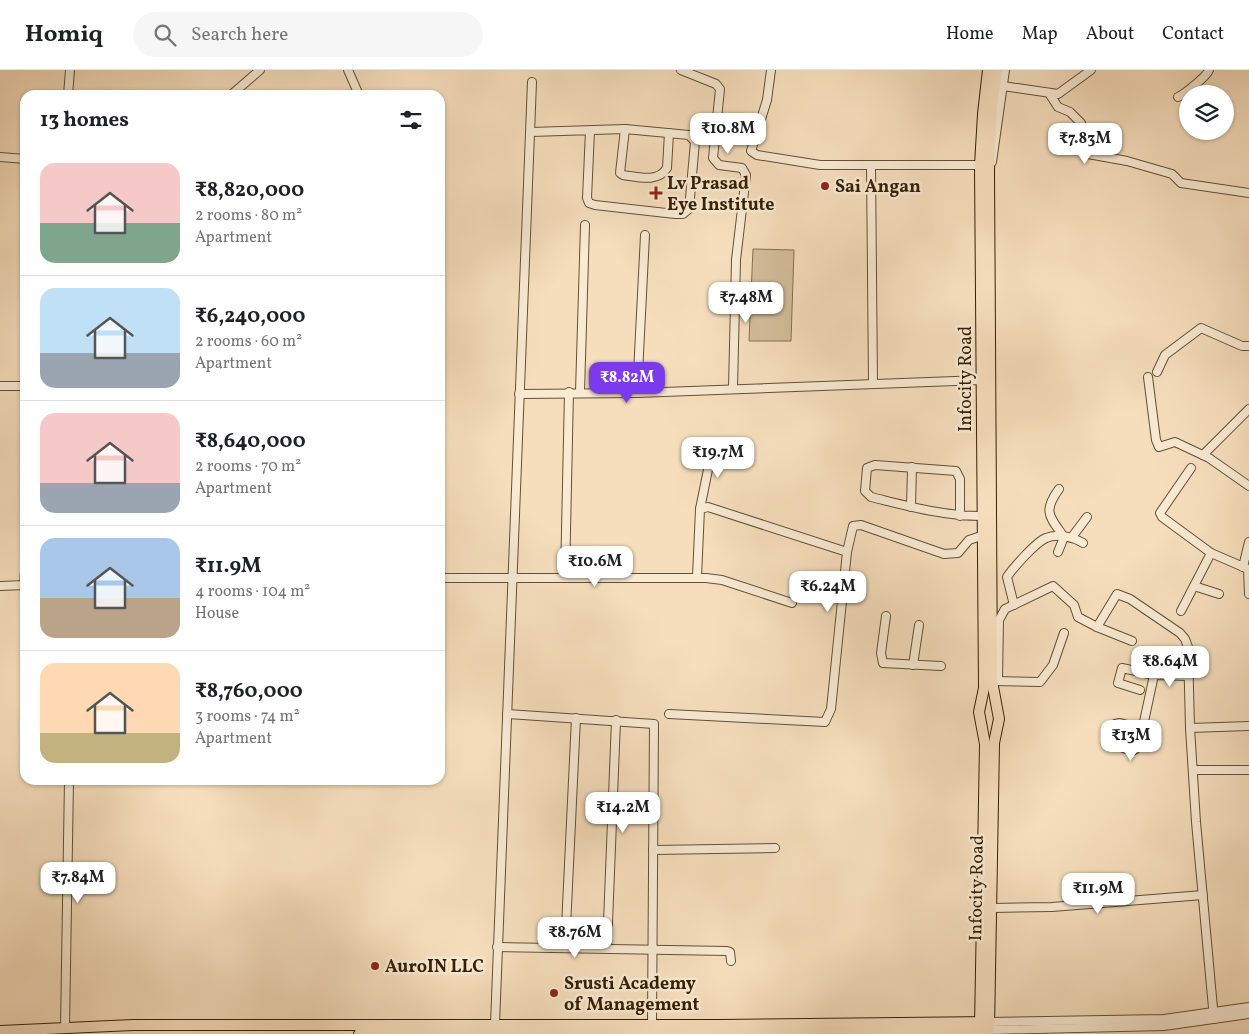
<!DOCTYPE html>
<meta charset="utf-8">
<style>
:root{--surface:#fff;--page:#f6f6f6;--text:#202124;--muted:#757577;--line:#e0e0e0;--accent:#7c3aed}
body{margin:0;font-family:Vollkorn,serif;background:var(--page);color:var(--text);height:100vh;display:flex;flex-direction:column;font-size:19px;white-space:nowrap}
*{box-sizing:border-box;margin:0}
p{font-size:16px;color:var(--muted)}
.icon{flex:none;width:28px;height:28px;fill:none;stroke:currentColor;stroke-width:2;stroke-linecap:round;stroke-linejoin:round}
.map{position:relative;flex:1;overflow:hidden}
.panel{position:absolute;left:20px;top:20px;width:425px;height:695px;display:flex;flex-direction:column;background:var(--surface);border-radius:15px;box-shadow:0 1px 4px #0004}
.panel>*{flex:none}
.fabs{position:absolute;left:1179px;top:15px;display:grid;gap:10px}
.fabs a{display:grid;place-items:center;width:55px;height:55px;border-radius:50%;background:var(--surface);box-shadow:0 1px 4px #0004;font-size:25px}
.price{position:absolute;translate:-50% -42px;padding:0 11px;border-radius:10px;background:#fff;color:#222;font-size:16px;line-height:32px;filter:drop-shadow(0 1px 2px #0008)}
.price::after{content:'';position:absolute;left:50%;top:30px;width:15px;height:11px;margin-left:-8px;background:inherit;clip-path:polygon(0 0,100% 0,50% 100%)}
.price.on{background:var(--accent);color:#fff}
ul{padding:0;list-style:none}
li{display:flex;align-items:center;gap:15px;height:125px;padding:0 20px}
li+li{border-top:1px solid var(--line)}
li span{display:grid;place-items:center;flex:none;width:140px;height:100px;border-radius:15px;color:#555}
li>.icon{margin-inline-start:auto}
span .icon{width:60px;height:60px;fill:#fffc;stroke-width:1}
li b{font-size:21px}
h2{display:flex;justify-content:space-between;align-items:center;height:60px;padding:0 20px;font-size:21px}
header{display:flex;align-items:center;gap:30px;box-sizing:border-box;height:70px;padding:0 25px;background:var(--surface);border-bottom:1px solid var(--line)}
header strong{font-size:24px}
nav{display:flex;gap:28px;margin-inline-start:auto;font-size:18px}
.search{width:350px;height:45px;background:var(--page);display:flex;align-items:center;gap:12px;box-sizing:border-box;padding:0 18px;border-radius:28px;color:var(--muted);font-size:19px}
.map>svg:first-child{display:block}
</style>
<header>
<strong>Homiq</strong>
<div class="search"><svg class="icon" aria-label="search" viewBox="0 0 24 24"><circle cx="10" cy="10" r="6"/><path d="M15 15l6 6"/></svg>Search here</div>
<nav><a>Home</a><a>Map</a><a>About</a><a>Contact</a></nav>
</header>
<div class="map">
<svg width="1249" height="964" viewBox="0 0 1249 964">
<rect width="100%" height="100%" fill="#f6debd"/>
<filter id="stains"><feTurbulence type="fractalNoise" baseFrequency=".004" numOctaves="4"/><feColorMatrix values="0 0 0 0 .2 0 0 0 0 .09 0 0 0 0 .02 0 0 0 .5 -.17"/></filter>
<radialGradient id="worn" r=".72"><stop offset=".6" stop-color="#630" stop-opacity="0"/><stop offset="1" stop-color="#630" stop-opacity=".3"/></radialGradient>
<path fill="#d5be9d" stroke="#846f50" d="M753,179l41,1 -3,91h-42z"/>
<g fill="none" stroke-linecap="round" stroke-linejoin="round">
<g stroke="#645032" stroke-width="10">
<g id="minor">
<path d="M348,0l11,25"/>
<path d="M681,0l35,14 4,5 -7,69 6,7 23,3 4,7 -10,85 -3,128"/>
<path d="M771,0l-4,30 -16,51 6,4 63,10h160"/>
<path d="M1003,16l55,8 33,-24"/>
<path d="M1049,23l9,14 12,5 11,11 1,27 6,4 39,7 45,13 9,9 68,10"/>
<path d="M68,25l2,-25"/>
<path d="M231,25l29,-25"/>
<path d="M1178,27c7,-3 29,-21 31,-27"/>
<path d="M625,59l-5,44 3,2c15,2 35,8 44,-7l2,-35"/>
<path d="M531,62l94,-3 64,6 6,7 -6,67 -6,5h-8l-80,-9 -6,-2 -2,-5 3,-67"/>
<path d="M0,87l25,2"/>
<path d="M992,92l13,-92"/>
<path d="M871,95l2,219"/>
<path d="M1157,302l8,-17 36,-27 41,18h7"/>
<path d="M1148,307l8,63 3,7 16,-5 34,16 40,28"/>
<path d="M0,316h25"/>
<path d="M580,322l5,-167"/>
<path d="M637,323l8,-158"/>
<path d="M519,324l118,-1 345,-13"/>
<path d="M1203,385l46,-46"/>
<path d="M1191,398l-31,45 2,4 49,36 37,16 1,25"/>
<path d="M911,437l1,-40"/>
<path d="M700,439l13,-64"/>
<path d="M960,446v-37l-4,-8 -81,-6 -8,3 -2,23 6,6c37,9 72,19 110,19"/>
<path d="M1072,467l15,-20"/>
<path d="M1058,482l6,-15c-14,-20 -22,-25 -5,-48"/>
<path d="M1243,497l6,-25"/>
<path d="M565,507l4,-185"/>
<path d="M697,507l3,-68 8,-2 139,45"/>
<path d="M440,508h266l16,2 70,23"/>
<path d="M24,515l1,-13"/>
<path d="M0,516l25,-1"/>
<path d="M1194,516l25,8"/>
<path d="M1014,535l-7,-28c6,-9 29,-35 39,-39 11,-5 27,-1 37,5"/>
<path d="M1181,541l30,-58"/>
<path d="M886,546l-5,37 2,10 58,3"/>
<path d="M1097,557l20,-33 13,5 50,34 5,6 3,8 2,81 6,94 18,197"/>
<path d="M913,595l6,-40"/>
<path d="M998,610l1,-60 6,-11 48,-23 21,19 4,12 19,10 35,14"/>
<path d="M994,611l46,1 13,-17 11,-32"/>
<path d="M1140,620l-22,-7 4,-15 32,7 35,1"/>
<path d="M507,644l147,10 -2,300"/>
<path d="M669,644l156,8 6,-13 16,-157 6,-26 8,-1 83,29 14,-1 11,-13 12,-4"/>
<path d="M1190,658l59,-2"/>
<path d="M1142,659l-22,-6 -5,1 -5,19 22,8 4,-2 3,-4 15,-70"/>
<path d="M1193,700h56"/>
<path d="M653,780l122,-2"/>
<path d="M993,838l59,-1 151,-12"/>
<path d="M497,877l230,4 3,1 1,9"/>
<path d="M565,878l11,-230"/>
<path d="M607,878l9,-228"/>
<path d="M990,952l174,-3 85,-12"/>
<path d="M495,954l37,-942"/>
<path d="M65,958l4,-248"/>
<path d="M989,964v-4l175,-4 85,-12"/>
</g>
</g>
<g stroke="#342003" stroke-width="12">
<g id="major">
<path d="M980,957l5,-283 -6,-32 5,-24 -4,-523 3,-51 5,-44"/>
<path d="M0,961l133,-6h587l270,-3"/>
<path d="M359,964l504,-1 126,-3 5,-287 5,-24 -7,-38 -3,-512 3,-64 5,-35"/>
</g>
</g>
<use href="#minor" stroke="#f9ead4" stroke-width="8"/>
<use href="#major" stroke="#f6debd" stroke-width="10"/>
</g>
<g fill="#8f2418" stroke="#f9ead4" stroke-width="2">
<circle cx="825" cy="116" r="5"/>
<path d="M653.5 115.5h5v5h5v5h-5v5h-5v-5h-5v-5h5z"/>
<circle cx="375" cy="896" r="5"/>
<circle cx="554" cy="923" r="5"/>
</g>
<g text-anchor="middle" stroke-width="5" stroke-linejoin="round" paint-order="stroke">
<g font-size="18" font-weight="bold" fill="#342003" stroke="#f9ead4" text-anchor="start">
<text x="667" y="119">Lv Prasad<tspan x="667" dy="21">Eye Institute</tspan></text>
<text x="835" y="122">Sai Angan</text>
<text x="385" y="902">AuroIN LLC</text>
<text x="564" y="919">Srusti Academy<tspan x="564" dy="21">of Management</tspan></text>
</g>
<g font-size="18" fill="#342003" stroke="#f9ead4">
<text transform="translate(965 309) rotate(-90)" y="6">Infocity Road</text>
<text transform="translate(976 818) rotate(-89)" y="6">Infocity Road</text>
</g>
</g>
<rect width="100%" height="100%" filter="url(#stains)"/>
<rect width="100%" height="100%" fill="url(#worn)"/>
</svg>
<div class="fabs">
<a><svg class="icon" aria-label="layers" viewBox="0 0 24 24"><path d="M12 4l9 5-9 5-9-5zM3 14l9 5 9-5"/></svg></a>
</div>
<b class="price" style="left:728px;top:85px">₹10.8M</b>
<b class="price" style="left:1085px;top:95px">₹7.83M</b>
<b class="price" style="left:746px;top:254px">₹7.48M</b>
<b class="price on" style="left:627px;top:334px">₹8.82M</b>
<b class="price" style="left:718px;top:409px">₹19.7M</b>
<b class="price" style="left:595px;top:518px">₹10.6M</b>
<b class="price" style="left:828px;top:543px">₹6.24M</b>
<b class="price" style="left:1170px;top:618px">₹8.64M</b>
<b class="price" style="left:1131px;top:692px">₹13M</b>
<b class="price" style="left:623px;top:764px">₹14.2M</b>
<b class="price" style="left:78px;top:834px">₹7.84M</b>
<b class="price" style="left:1098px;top:845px">₹11.9M</b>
<b class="price" style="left:575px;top:889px">₹8.76M</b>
<section class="panel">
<h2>13 homes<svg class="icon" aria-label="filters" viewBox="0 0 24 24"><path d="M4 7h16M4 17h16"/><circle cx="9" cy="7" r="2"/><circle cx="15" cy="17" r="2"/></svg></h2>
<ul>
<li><span style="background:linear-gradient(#f6c9c9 60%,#7fa58c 0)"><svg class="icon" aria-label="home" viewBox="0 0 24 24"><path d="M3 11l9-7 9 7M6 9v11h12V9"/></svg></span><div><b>₹8,820,000</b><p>2 rooms · 80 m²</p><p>Apartment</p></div></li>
<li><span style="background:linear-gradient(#bfe0f5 65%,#9aa5b1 0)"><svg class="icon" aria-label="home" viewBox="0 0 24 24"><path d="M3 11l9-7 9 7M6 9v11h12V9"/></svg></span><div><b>₹6,240,000</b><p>2 rooms · 60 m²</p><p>Apartment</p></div></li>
<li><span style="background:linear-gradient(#f6c9c9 70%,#9aa5b1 0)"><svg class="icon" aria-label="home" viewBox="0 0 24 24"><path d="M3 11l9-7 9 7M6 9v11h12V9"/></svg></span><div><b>₹8,640,000</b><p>2 rooms · 70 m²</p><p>Apartment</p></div></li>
<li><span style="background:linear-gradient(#a9c7e8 60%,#b9a48a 0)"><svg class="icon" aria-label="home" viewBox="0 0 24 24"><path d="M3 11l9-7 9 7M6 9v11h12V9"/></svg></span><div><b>₹11.9M</b><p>4 rooms · 104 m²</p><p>House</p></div></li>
<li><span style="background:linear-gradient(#ffd9b3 70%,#c2b280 0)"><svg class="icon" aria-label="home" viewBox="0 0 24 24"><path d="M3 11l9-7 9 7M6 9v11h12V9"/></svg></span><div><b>₹8,760,000</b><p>3 rooms · 74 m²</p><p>Apartment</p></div></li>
</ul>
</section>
</div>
